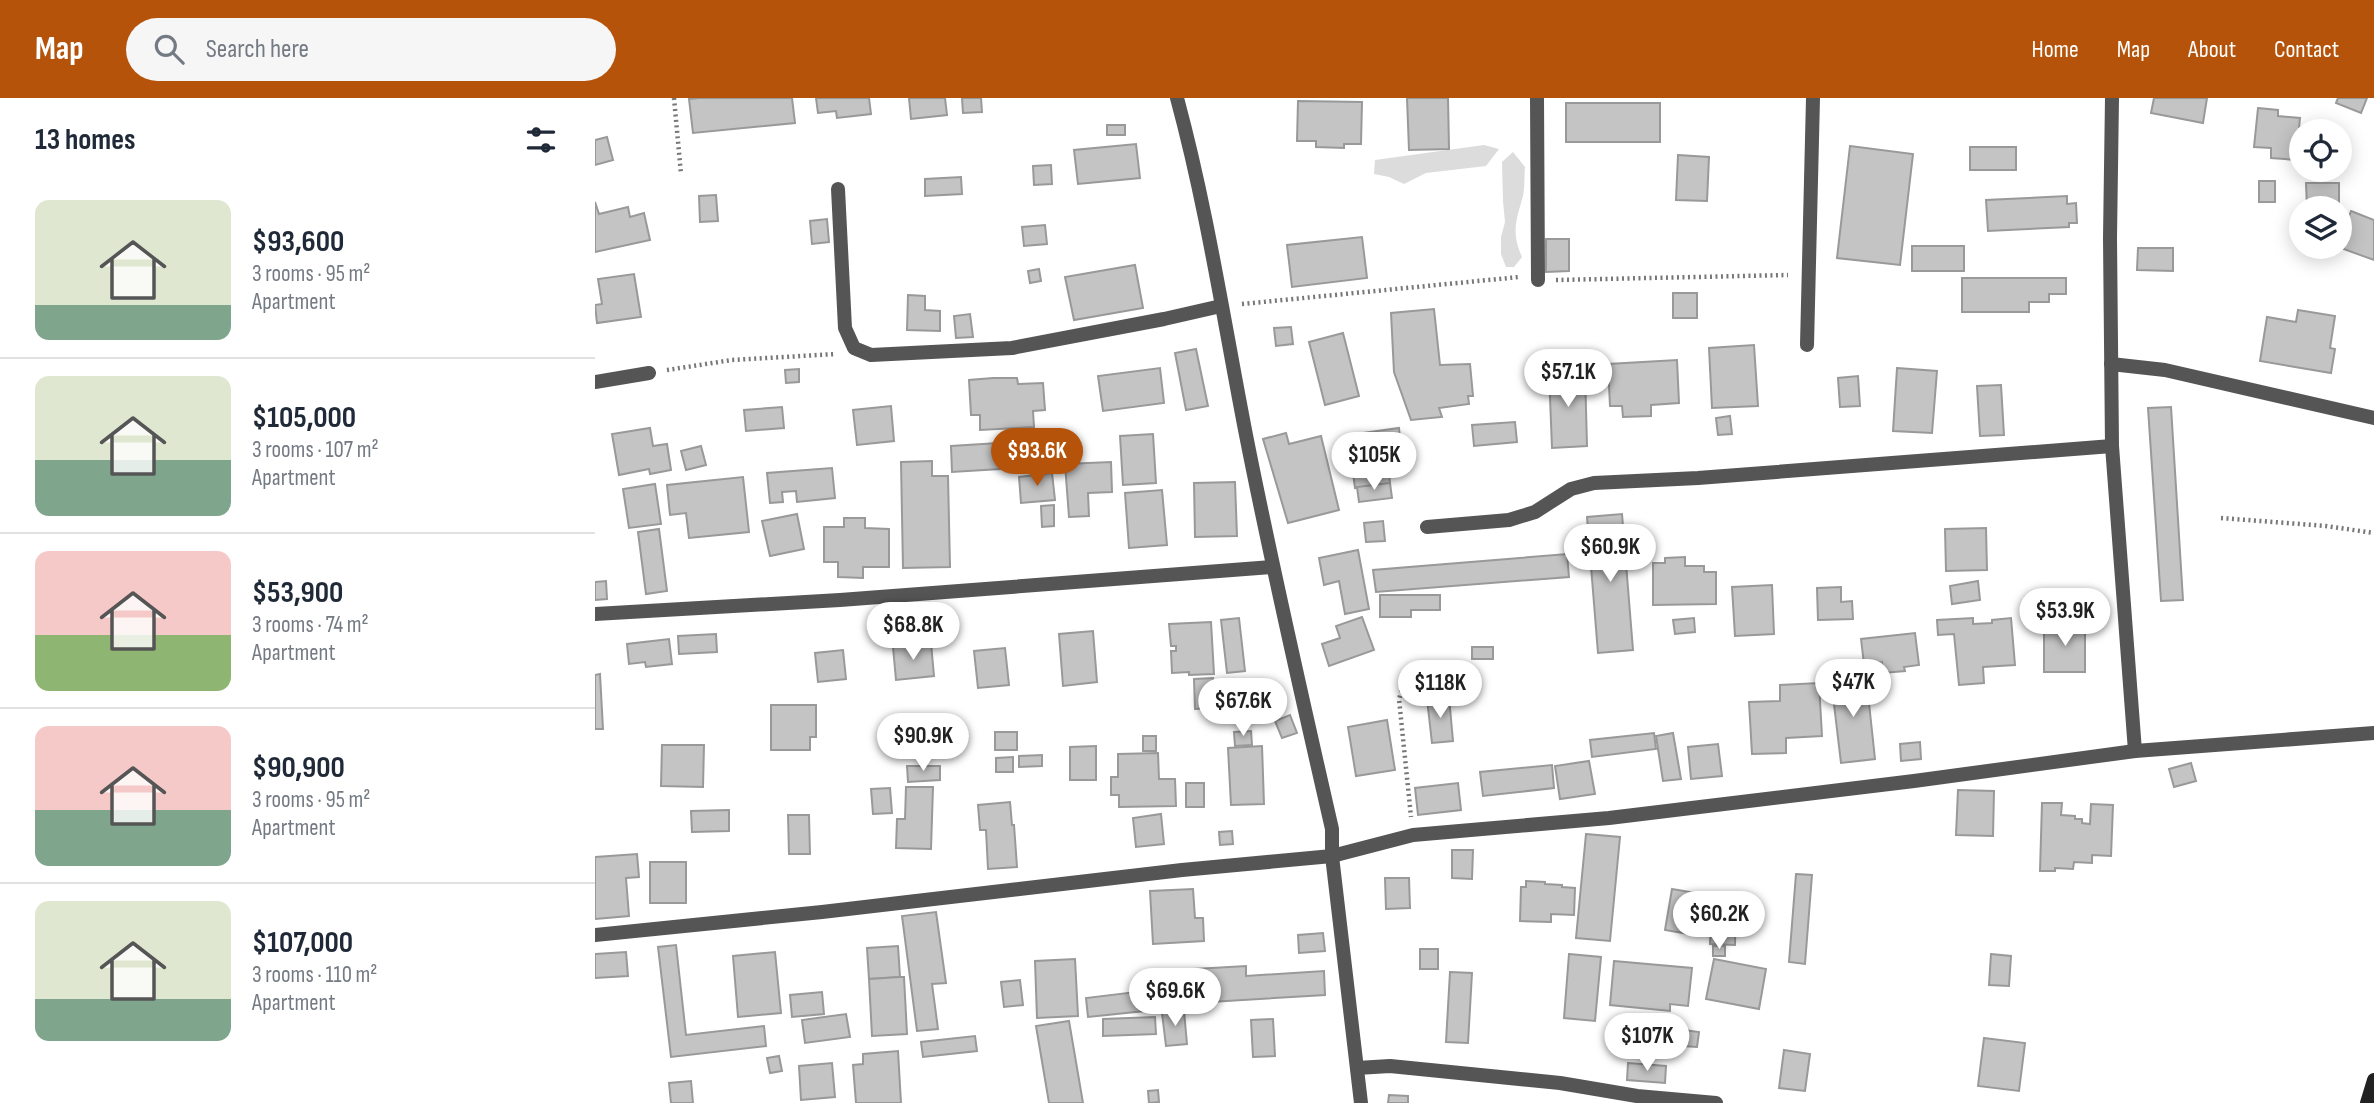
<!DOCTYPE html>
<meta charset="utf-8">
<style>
:root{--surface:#fff;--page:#f6f6f7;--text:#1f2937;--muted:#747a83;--line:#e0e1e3;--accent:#b45309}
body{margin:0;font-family:"Sofia Sans Condensed",sans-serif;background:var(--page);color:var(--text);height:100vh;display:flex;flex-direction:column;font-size:26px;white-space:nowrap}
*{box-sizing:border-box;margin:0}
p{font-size:23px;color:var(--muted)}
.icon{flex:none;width:38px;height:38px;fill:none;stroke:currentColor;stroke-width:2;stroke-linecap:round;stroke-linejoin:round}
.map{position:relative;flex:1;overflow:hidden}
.panel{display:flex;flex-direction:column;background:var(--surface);width:595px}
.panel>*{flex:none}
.fabs{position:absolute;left:1694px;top:21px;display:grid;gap:14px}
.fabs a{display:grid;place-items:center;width:63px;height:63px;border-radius:50%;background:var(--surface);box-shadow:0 4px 18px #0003;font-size:35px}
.price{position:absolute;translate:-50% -60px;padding:0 16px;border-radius:24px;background:#fff;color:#222;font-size:23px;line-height:46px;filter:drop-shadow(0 2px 4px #0008)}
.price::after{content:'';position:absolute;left:50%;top:42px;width:21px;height:16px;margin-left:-10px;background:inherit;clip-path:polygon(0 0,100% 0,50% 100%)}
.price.selected{background:var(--accent);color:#fff}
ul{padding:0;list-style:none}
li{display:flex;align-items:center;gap:21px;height:175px;padding:0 35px}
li+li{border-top:2px solid var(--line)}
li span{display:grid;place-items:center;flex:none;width:196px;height:140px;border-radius:14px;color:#555}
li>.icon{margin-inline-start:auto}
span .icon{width:84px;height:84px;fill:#fffc;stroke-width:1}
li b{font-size:30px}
h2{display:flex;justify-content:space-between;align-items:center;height:84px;padding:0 35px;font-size:30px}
header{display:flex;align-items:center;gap:42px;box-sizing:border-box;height:98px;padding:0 35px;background:var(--accent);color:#fff}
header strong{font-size:33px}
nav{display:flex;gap:38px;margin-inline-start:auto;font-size:24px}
.search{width:490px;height:63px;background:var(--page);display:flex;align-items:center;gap:18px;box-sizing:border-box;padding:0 24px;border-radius:38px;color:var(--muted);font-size:26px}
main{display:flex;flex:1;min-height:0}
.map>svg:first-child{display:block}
</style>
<header>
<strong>Map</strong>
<div class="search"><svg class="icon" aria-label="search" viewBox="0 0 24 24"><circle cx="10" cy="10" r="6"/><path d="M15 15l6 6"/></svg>Search here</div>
<nav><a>Home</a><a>Map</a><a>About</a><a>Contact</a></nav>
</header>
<main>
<section class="panel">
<h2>13 homes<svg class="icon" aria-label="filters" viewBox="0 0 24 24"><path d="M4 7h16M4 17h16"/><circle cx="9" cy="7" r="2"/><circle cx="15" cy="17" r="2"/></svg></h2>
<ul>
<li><span style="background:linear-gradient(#dfe7d0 75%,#7fa58c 0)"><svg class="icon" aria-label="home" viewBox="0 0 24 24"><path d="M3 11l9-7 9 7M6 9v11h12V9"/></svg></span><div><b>$93,600</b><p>3 rooms · 95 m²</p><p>Apartment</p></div></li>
<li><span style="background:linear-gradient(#dfe7d0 60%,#7fa58c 0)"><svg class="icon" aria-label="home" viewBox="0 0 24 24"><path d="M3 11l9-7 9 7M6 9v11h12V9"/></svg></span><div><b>$105,000</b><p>3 rooms · 107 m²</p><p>Apartment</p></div></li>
<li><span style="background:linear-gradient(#f6c9c9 60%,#8fb573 0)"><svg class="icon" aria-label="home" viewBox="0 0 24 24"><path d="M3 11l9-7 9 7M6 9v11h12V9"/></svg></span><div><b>$53,900</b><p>3 rooms · 74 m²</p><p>Apartment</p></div></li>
<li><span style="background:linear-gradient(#f6c9c9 60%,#7fa58c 0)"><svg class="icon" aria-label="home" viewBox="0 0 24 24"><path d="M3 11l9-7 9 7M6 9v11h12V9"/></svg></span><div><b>$90,900</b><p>3 rooms · 95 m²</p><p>Apartment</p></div></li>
<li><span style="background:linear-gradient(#dfe7d0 70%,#7fa58c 0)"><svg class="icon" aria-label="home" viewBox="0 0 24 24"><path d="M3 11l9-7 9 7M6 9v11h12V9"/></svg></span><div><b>$107,000</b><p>3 rooms · 110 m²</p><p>Apartment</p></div></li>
</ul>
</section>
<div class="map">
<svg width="1779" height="1005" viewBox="0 0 1779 1005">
<rect width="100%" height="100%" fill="#fff"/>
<g fill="#dcdcdc">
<path d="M889,47l15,4 -13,17 -60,7 -22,11 -15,-7 -15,-3 1,-14z"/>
<path d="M918,54l12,15c-1,10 0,20 -2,29 -7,25 -12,36 -1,61l-8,10h-8l-5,-13v-17l4,-15 -2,-21 -1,-39z"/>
</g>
<g fill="#c4c4c4" stroke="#999" stroke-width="2">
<path d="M104,0h93l3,25 -102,10 -4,-34z"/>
<path d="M221,0h53l2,16 -34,4 -1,-7 -18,2z"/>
<path d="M314,0h36l2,17 -36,4z"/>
<path d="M367,0h19l1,14 -19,1z"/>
<path d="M812,0h41l1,51 -40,1z"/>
<path d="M1559,0h53l-4,25 -52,-10z"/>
<path d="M1743,0h29l-6,15 -25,-10z"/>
<path d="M703,3l64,1 -1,42h-17v4l-28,-1v-6h-19z"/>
<rect x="971" y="5" width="94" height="39"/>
<path d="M1663,10l20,2v6l22,2 -4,42 -25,-2v-10l-17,-1z"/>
<rect x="512" y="27" width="18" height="10"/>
<path d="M12,39l6,23 -18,5v-25z"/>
<path d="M541,46l4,34 -62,6 -4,-34z"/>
<path d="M1255,48l63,8 -13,111 -63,-7z"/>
<rect x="1375" y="49" width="46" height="23"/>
<path d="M1083,57l31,2 -2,44 -31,-1z"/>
<path d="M456,67l1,19 -18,1 -1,-19z"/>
<path d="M366,79l1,17 -37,2v-17z"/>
<rect x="1664" y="83" width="16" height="21"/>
<path d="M1711,85h33v25h-32z"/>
<path d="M121,97l2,26 -18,1 -1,-26z"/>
<path d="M1472,98v8l9,-1 1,20h-8v4l-81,4 -2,-31z"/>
<path d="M0,104l4,12 29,-7 2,10 14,-4 6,27 -55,12z"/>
<path d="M1756,113l23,9v40l-36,-13z"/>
<path d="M232,121l2,23 -17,2 -2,-23z"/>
<path d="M450,127l2,19 -23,2 -2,-19z"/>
<path d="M767,139l5,41 -75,9 -5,-42z"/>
<path d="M951,141h23v32l-23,1z"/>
<rect x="1317" y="148" width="52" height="25"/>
<path d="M1543,150h35v23l-36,-1z"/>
<path d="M540,167l8,43 -69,12 -9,-43z"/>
<path d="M444,171l2,12 -11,2 -2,-12z"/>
<path d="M39,176l7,43 -44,6 -2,-18 7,-1 -4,-25z"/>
<path d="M1367,180h104v16h-17v8h-20v10h-67z"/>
<rect x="1078" y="195" width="24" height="25"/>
<path d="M313,197l17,1v14l15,1v20l-33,-1z"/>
<path d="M839,211l6,56 30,-1 3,32h-5l1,8 -30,4 3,9 -31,3 -17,-48 -3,-59z"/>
<path d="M1703,212l37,6 -5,32 5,1 -4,24 -71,-12 7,-44 29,5z"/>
<path d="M375,216l3,23 -17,1 -2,-22z"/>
<path d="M696,229l2,17 -17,2 -2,-18z"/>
<path d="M748,235l16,63 -34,9 -16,-63z"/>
<path d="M1159,247l4,61 -46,2 -3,-60z"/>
<path d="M601,251l12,57 -22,4 -11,-57z"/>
<path d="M1082,262l2,43 -28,2v11l-28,1 -1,-11h-12l-2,-42z"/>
<path d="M565,270l4,35 -61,8 -5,-35z"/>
<path d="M1302,270l40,3 -5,62 -39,-2z"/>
<path d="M204,271v13l-13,1 -1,-13z"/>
<path d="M990,273l2,75 -35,2 -3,-76z"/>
<path d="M1263,278l2,30 -20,1 -2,-29z"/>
<path d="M398,280h24l1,6 25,-1 2,27 -12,1 1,16 -54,3v-15h-9l-2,-35z"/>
<path d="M1406,287l3,50 -24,1 -3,-50z"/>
<path d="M296,308l3,35 -37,4 -4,-35z"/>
<path d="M187,309l2,21 -38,3 -2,-21z"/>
<path d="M1576,309l12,193 -22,1 -13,-193z"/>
<path d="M1135,318l2,18 -14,1 -2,-17z"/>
<path d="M920,324l2,20 -43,4 -2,-21z"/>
<path d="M55,330l3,18 14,-2 4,26 -21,4 -1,-5 -30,6 -7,-41z"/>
<path d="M804,330l3,28 -15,2 3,25 -35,5 -7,-53z"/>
<path d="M691,335l3,11 32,-8 18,74 -51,13 -25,-84z"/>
<path d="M558,336l3,49 -33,2 -3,-49z"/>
<path d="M403,345l2,26 -48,3 -1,-26z"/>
<path d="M106,348l5,19 -20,5 -5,-19z"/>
<path d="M337,363v15h16l2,91 -47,1 -2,-106z"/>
<path d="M516,364l1,30 -24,1 1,23 -20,1 -4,-53z"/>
<path d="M237,370l3,30 -38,4 -1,-11 -14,1 1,10 -13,1 -3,-30z"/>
<path d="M457,375l3,27 -34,3 -2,-26z"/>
<path d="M148,379l6,55 -60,6 -3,-25 -16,2 -3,-30z"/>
<path d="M640,384l2,54 -42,1 -1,-54z"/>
<path d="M795,385l2,15 -33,4 -2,-15z"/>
<path d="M60,386l6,40 -32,4 -6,-39z"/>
<path d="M567,392l5,55 -38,3 -4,-55z"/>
<path d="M459,407v21l-12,1 -1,-21z"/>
<path d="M202,416l7,35 -34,7 -8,-35z"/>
<path d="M1027,416l11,136 -35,3 -11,-136z"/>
<path d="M249,420h21v10l24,1v38h-26v11l-25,-1v-15h-14v-35h20z"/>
<path d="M788,423l2,20 -19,1 -2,-19z"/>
<path d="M1391,430l1,42 -41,1 -1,-42z"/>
<path d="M64,431l8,62 -21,3 -8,-62z"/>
<path d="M763,452l11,59 -24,5 -6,-33 -15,4 -5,-27z"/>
<path d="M972,456l2,23 -193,15 -3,-22z"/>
<path d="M1090,459v9h19v6h12v32l-63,1v-42h12v-5z"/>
<path d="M11,483l1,18 -12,1v-18z"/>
<path d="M1383,483l2,19 -28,4 -2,-18z"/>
<path d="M1177,487l2,49 -39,2 -3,-49z"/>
<path d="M1246,489v15l11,-1 1,18 -35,1 -1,-32z"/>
<path d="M785,497h60v15h-29v7h-31z"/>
<path d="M767,519l12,33 -45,16 -7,-22 18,-6 -4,-12z"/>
<path d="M644,520l6,53 -18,2 -6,-53z"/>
<path d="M1099,520l1,14 -20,2 -2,-14z"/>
<path d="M1378,520v6l19,-1v-3l19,-2 4,47 -32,2 1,16 -25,2 -5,-51 -16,1 -1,-15z"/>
<path d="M616,524l3,52 -25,1v-3l-17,1 -1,-22h5v-5h-5l-2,-22z"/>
<rect x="1449" y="526" width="41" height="48"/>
<path d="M498,533l4,51 -34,4 -4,-52z"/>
<path d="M1320,535l4,32 -15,2 1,4 -22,2 -1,-11 -18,2 -3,-25z"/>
<path d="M121,536l1,18 -38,2 -1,-18z"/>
<path d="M74,541l3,25 -26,3 -1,-5 -16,2 -2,-20z"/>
<path d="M336,545l3,33 -38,4 -3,-33z"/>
<rect x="877" y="549" width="21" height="12"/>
<path d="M410,550l4,37 -31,3 -4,-37z"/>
<path d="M248,552l3,29 -28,3 -3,-29z"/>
<path d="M5,576l3,55h-8v-54z"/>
<path d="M1271,577l9,84 -34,4 -10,-84z"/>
<path d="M618,580l2,30 -20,1 -1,-30z"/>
<path d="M1224,585l3,53 -36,2v15l-34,1 -3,-52 31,-1v-16z"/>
<path d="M854,599l4,44 -21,2 -5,-44z"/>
<path d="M176,607h45v32h-6v13h-39z"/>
<path d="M695,617l7,18 -15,5 -7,-17z"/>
<path d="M792,622l8,50 -39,6 -8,-49z"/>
<path d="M656,633l1,14 -17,1 -1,-14z"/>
<rect x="400" y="634" width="22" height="18"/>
<path d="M1059,635l2,16 -64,8 -2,-17z"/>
<path d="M1078,635l8,46 -18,2 -7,-45z"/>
<rect x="548" y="638" width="13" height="15"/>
<path d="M1325,644l1,17 -20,2 -1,-17z"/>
<path d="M1123,646l4,32 -31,3 -3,-32z"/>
<path d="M67,647h42l-1,42 -42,-1z"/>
<path d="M501,648v34h-26v-33z"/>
<path d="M667,648l2,58 -33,1 -3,-57z"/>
<path d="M563,655l1,26h16l1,27 -57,1v-12h-8v-18h7v-23z"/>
<path d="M447,657v11l-23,1v-11z"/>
<path d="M418,659v15h-17v-14z"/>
<path d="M994,663l6,33 -35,5 -5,-33z"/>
<path d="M1596,665l5,18 -22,6 -5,-18z"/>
<path d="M957,667l2,23 -71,8 -3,-24z"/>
<path d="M312,668h33v14l-32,2z"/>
<rect x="591" y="685" width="18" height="24"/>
<path d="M863,685l3,27 -43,5 -3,-27z"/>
<path d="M311,689h27l-2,62 -35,-1 1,-29h8z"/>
<path d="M295,690l2,25 -19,1 -2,-25z"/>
<path d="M1363,692l36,1 -1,45 -37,-1z"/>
<path d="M415,704l2,23h2l3,42 -29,2 -2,-39h-6l-2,-25z"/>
<path d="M1447,705h20l-1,12 14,1v3h7v4l8,1 1,-20 22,1 -2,51 -19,-1v8l-18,-1 -1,7 -18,-1v3h-15z"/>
<path d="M134,712v21l-37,1 -1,-21z"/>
<path d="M566,716l3,30 -28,3 -3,-29z"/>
<path d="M193,717h21l1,39h-21z"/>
<path d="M637,733l1,13 -13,1 -1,-13z"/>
<path d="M991,736l34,3 -10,104 -34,-3z"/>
<path d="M857,752h21l-1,29 -20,-1z"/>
<path d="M42,756l2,23 -13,1 3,38 -34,3v-62z"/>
<rect x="55" y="764" width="36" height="41"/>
<path d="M1201,776l16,1 -7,89 -16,-2z"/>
<path d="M790,780h24l1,30 -24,1z"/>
<path d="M931,783l19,1v2l17,1v2l13,1 -1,27 -23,-1v8l-31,-1 1,-34h5z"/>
<path d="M598,791l2,29h8l1,23 -51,3 -3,-53z"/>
<path d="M1077,791l30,5 -7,41 -30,-5z"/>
<path d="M1117,803l24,1 -1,43 -25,-1z"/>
<path d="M341,814l10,71 -14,1 6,45 -21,2 -15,-115z"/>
<path d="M728,835l2,18 -26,2 -1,-18z"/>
<path d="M81,847l10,90 78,-9 2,20 -95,11 -13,-110z"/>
<path d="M303,848l2,31 -31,2 -2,-31z"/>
<rect x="1118" y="848" width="12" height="10"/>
<rect x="825" y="851" width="18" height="20"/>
<path d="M31,854l2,24 -33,2v-24z"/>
<path d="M180,854l6,61 -43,4 -5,-61z"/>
<path d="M974,856l32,3 -6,64 -31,-3z"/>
<path d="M1396,856l20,2 -2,30 -20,-1z"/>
<path d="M480,861l3,57 -41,2 -2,-57z"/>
<path d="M1119,861l52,10 -7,40 -53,-10z"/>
<path d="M1019,863l78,7 -4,38 -18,-2v7l-60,-6z"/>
<path d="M651,868v10l78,-5 1,24 -164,10 -2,-34z"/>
<path d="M855,874l22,1 -4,70 -22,-1z"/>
<path d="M305,879h4l3,57 -35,2 -3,-57z"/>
<path d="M425,882l3,25 -19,2 -3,-25z"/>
<path d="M557,892l2,20 -66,7 -2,-19z"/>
<path d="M227,894l2,22 -32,3 -2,-22z"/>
<path d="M589,913l3,33 -21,2 -4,-33z"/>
<path d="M251,916l4,23 -45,6 -3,-23z"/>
<path d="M560,919l1,17 -53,2v-17z"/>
<path d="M678,921l2,37 -22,1 -2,-37z"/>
<path d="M474,923l14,82h-34l-13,-77z"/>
<path d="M1089,932l15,2 -2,15 -14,-1z"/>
<path d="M380,938l2,15 -54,6 -2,-15z"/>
<path d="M1389,940l41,5 -6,48 -41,-5z"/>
<path d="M1189,952l26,4 -5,37 -26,-3z"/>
<path d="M303,953l3,52h-45l-3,-38 10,-1v-10z"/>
<path d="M184,958l3,15 -12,2 -3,-15z"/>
<path d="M237,965l3,34 -34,3 -2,-34z"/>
<path d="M1033,965l38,3 -1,17 -38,-3z"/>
<path d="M96,983l2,22h-22l-2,-20z"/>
<path d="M563,992l1,12 -10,1 -1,-12z"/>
<path d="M794,997l19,1v7h-20z"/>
</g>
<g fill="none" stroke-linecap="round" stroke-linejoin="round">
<g stroke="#777" stroke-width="4.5" stroke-dasharray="2 3.5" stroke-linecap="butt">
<path d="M79,0l7,76"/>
<path d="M961,182l232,-5"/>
<path d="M647,206l277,-27"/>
<path d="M72,272l65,-10 104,-6"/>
<path d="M1626,420l105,8 48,7"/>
<path d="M810,582l-6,19 12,118"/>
</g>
<g stroke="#555" stroke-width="14">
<path d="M942,0l1,182"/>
<path d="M243,91l7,139 9,20 17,7 141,-7 152,-29 57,-13"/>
<path d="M1212,247l6,-247"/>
<path d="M0,284l54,-9"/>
<path d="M832,429l82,-7 26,-8 36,-23 23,-6 104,-5 414,-32"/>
<path d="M762,970l33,-2 170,17 77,13 79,7"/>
</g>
<g stroke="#555" stroke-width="14">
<path d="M582,0c30,111 47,224 69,337 26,132 56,263 86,394v27l29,247"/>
<path d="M1517,0l-2,140 2,208 23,305"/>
<path d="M1516,266l54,6 209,48"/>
<path d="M0,516l245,-14 432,-33"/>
<path d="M0,837l227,-23 360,-42 150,-14 81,-21 196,-17 305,-37 221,-30 239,-18"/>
</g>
<path stroke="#222" stroke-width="14" d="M1772,1005l7,-23"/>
</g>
</svg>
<div class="fabs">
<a><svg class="icon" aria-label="locate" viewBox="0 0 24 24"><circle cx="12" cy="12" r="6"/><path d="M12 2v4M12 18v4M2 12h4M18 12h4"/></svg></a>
<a><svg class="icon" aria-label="layers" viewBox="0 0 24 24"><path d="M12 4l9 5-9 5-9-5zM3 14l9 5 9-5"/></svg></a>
</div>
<b class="price" style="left:973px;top:311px">$57.1K</b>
<b class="price selected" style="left:442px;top:390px">$93.6K</b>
<b class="price" style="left:779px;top:394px">$105K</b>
<b class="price" style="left:1015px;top:486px">$60.9K</b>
<b class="price" style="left:1470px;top:550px">$53.9K</b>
<b class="price" style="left:318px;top:564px">$68.8K</b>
<b class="price" style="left:1258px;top:621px">$47K</b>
<b class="price" style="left:845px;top:622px">$118K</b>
<b class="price" style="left:648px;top:640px">$67.6K</b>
<b class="price" style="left:328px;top:675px">$90.9K</b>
<b class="price" style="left:1124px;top:853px">$60.2K</b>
<b class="price" style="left:580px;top:930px">$69.6K</b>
<b class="price" style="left:1052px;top:975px">$107K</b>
</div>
</main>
